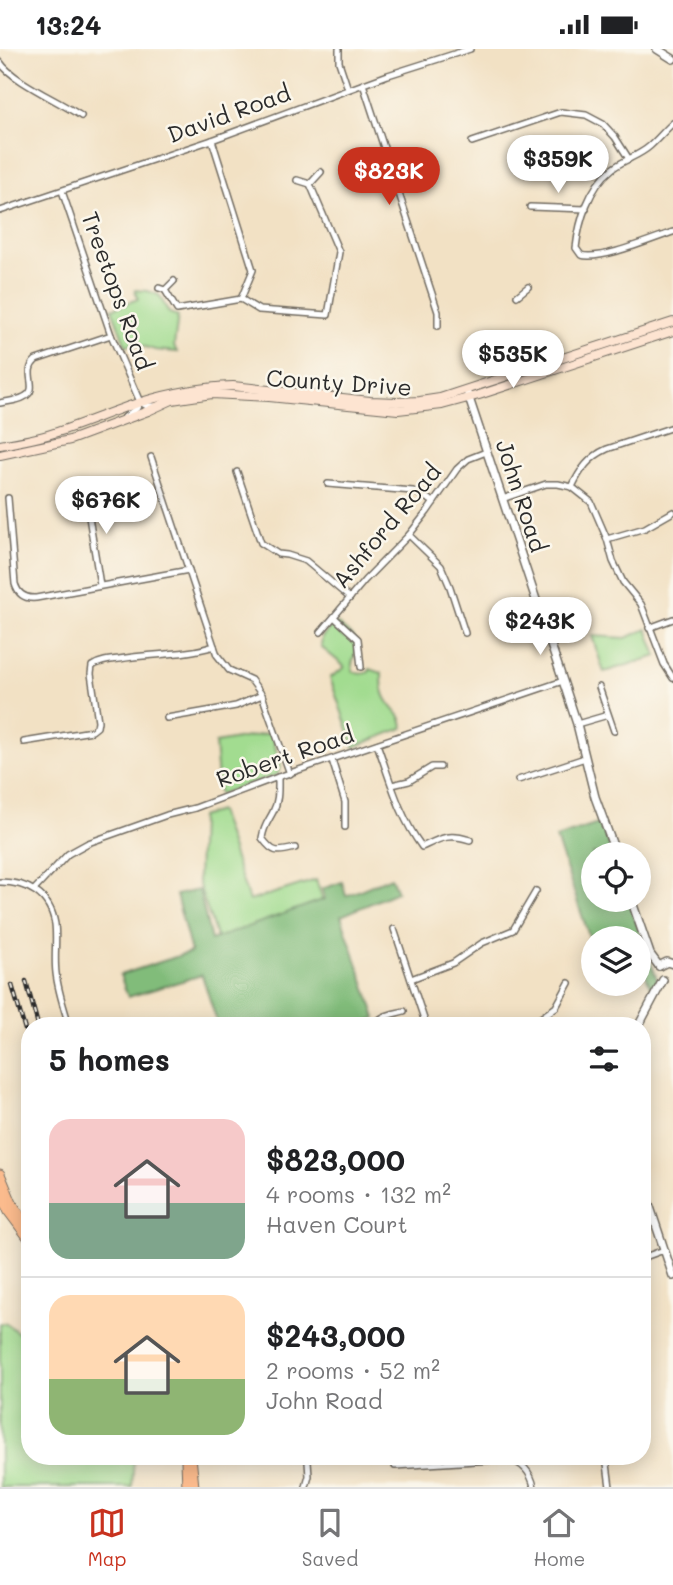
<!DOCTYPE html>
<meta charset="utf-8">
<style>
:root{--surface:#fff;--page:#f6f6f6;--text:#202124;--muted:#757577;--line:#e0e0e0;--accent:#c8321e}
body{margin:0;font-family:Mali,sans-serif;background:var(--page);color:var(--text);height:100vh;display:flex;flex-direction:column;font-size:26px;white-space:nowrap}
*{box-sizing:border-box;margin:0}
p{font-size:23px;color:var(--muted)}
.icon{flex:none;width:38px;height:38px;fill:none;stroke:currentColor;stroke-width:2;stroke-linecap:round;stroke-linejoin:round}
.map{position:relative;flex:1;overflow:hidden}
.sheet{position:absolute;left:21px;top:968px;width:630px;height:448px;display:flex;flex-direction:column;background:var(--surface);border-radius:28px;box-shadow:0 4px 18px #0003}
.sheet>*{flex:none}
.tools{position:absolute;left:581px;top:793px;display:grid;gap:14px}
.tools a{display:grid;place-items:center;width:70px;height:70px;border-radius:50%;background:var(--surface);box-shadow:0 4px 18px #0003;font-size:35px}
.price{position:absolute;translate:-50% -60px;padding:0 16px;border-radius:24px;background:#fff;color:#222;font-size:23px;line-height:46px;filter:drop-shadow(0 2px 4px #0008)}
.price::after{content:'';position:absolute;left:50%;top:42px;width:21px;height:16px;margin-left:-10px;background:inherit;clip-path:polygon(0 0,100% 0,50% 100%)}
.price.on{background:var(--accent);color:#fff}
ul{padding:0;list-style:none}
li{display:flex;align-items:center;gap:21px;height:175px;padding:0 28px}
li+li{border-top:2px solid var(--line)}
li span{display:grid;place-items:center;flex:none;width:196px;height:140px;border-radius:21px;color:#555}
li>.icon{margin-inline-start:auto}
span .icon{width:84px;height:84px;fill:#fffc;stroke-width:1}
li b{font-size:30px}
h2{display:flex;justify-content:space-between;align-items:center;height:84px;padding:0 28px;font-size:30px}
.status{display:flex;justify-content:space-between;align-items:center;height:49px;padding:0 35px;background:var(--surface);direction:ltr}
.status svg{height:19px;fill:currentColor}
.dock{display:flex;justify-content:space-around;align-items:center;height:98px;border-top:2px solid var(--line);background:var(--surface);font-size:19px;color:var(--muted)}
.dock a{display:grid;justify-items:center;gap:4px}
.dock .on{color:var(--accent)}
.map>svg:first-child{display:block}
</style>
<div class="status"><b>13:24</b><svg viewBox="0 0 49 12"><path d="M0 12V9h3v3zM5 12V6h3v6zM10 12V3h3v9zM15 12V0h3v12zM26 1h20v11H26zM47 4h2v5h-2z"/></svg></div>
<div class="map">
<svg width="673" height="1438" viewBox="0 0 673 1438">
<rect width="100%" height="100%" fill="#fbf7ec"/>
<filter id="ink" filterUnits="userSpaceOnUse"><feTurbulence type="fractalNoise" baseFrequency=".0143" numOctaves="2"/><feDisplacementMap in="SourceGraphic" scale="14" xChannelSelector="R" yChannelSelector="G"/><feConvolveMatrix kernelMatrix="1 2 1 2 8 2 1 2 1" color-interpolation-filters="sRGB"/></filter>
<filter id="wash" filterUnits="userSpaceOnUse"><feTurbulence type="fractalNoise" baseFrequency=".00686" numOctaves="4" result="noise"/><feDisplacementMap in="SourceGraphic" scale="28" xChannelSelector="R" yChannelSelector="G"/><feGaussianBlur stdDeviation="1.57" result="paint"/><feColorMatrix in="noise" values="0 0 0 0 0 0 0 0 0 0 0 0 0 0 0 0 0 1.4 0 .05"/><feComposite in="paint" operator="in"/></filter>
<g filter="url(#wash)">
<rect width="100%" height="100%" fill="#f2e1c4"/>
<g fill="#a2dc90" stroke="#66845e" stroke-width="2">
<path d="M135,241l13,1 11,4 10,18 9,3 -4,30 3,6 -22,-2 -22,-7 -7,3 -14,-37 26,-10z"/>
<path d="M338,575l14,12 5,10 -5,18 1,7c6,4 9,3 16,1l1,-3 12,4c0,11 0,21 7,30 6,9 14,13 14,25l-49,19 -24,-69 14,-10v-2l-23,-19 1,-10 10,-12z"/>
<path d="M647,580l10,27 -53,16 -12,-36 34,2z"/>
<path d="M271,684l10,33 -4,9 -58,19 -4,-51z"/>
<path d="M219,762l30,90 67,-21 8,24 -107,35 -19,-57 2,-65z"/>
<path d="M0,1274l7,1 23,18v114h104l-2,31h-132z"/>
</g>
<g fill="#81bc7a" stroke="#567452" stroke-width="2">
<path d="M601,774l11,31h-19v45l35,1 30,82 -7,6 -12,-30v-20h-46v10l-37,-110z"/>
<path d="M391,828l6,15 -56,24 35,102 -19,7h-139l-16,-50 -74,22 -8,-22 71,-23 -15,-57 23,-5 12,50 114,-41 -3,-10 20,-7 4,14z"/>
</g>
</g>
<g filter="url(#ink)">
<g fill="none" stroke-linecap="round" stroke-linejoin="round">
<g stroke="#716b61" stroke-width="8">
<g id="minor">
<path d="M339,0v13l9,27"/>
<path d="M0,13c12,19 61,40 81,54"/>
<path d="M363,35l75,228v14"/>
<path d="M673,74c-8,7 -15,16 -23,23 -11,10 -27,14 -38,23 -23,18 -33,52 -36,79l5,7c19,6 71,-16 92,-23"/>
<path d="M212,91l41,130 -12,29 18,11 69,5 11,-63 -29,-68"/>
<path d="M472,93l89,-30 25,3 17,9 12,13 14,22"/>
<path d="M297,131l13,4 11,-12"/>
<path d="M62,142l49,144 29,67 7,4h9"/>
<path d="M530,158l56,2"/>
<path d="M0,162l212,-71 176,-65 82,-26"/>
<path d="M159,239l6,2 9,-9"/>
<path d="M165,241l12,20 64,-11"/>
<path d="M517,247l11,-9"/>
<path d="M0,354c8,-2 17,-2 24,-6 17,-8 -3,-24 12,-37l75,-25"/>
<path d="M125,368l12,-9 3,-6"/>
<path d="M151,408l66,198 12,15 22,10 11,15 28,79"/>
<path d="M237,423l24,71 17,11 9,1 19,6 44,37"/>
<path d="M328,435l85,7 21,11"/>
<path d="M572,438c8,-17 17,-30 35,-38l66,-22"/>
<path d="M85,443l15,93"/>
<path d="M8,449l7,86c3,10 10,15 21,14l153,-28"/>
<path d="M502,450l44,-15h12l14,3 19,15 16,37 6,22 10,21 18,22 23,60 9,14"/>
<path d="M409,486l32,31 9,21 15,46"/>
<path d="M607,490l38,-11 28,-16"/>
<path d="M334,568l24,22 3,28"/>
<path d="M649,579l24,-9"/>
<path d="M321,583l44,-52 44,-45 18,-23 30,-43 11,-10 18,-7"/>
<path d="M599,638l15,44"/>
<path d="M167,669l69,-12 26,-11"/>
<path d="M577,675l31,-9"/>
<path d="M24,693l68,-11 5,-4 1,-6 -7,-47 1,-8c8,-5 17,-6 27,-7 31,-6 65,-3 95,-13"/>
<path d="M377,695c13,35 22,72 45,103 19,-9 26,-14 48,-7"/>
<path d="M332,711l13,42v25"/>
<path d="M278,728c0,12 1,24 -5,35 -5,10 -9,13 -11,26 11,15 14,15 33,10"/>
<path d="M518,731l67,-22"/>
<path d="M392,736l17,-4 23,-14h8"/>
<path d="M0,833c27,0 50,12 55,42 2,16 -1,32 1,49 2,18 8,35 13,52"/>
<path d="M34,841l34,-36 20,-11 79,-28 28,-7 83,-31 285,-96"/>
<path d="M394,880l32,96"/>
<path d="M411,930l42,-16 29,-20 31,-13 23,-39"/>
<path d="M376,976c3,-10 18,-11 28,-14"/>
<path d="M531,976l25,-18 13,-24"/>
<path d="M642,1209l22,-8"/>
<path d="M606,1407l4,31"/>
<path d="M395,1417l113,-7c15,4 23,13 26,28"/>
<path d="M306,1438l3,-11 -1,-14"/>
</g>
</g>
<g stroke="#716b61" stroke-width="10">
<g id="tertiary">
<path d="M657,0l16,10"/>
<path d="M468,346l95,286 14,43 18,73 21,57"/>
<path d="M631,850l19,55 9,12"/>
<path d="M659,917l8,-4 6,2"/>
<path d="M639,976l24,-45"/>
<path d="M642,1092l5,57 26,78"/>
</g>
</g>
<g stroke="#716b61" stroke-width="10">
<g id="secondary">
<path d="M0,396c18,-3 36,-6 54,-12 29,-9 58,-22 87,-31 30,-9 61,-15 92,-16l137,15 27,1 23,-1 20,-3 233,-76"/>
<path d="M0,406l70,-15 78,-29 24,-11 40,-6 57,3 129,13 44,-5 37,-10 194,-64"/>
</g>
</g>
<g stroke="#716b61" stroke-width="11">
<g id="primary">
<path d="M0,1125l12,29 18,28"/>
<path d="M0,1144l9,19 21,28"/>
<path d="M191,1407l3,31"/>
<path d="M186,1412l1,26"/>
</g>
</g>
<use href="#minor" stroke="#fff" stroke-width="5"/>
<use href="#tertiary" stroke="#fff" stroke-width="7"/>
<use href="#secondary" stroke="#fde4d1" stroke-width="8"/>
<use href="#primary" stroke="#fbbb8d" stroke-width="9"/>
<g stroke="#2b2b2b" stroke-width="4.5">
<g id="rail">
<path d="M26,932l12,44"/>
<path d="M12,936l18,62"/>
</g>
</g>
<use href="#rail" stroke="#fbf7ec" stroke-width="2" stroke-dasharray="5" stroke-linecap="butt"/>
</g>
</g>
<g text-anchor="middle" stroke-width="5" stroke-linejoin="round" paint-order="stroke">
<g font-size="23" fill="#2b2b2b" stroke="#fbf7ec">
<text transform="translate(229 65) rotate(-20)" y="8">David Road</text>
<text transform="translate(117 242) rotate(70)" y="8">Treetops Road</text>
<text transform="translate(339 334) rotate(4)" y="8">County Drive</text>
<text transform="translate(521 447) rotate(72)" y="8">John Road</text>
<text transform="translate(387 477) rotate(-50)" y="8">Ashford Road</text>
<text transform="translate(285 708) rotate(-19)" y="8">Robert Road</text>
</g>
</g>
</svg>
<div class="tools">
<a><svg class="icon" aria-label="locate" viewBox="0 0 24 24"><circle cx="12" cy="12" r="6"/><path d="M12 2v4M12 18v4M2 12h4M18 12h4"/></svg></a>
<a><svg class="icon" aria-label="layers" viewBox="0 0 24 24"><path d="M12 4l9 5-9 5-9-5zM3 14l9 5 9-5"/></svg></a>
</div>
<b class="price" style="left:558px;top:146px">$359K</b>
<b class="price on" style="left:389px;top:158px">$823K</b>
<b class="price" style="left:513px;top:341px">$535K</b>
<b class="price" style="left:106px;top:487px">$676K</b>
<b class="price" style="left:540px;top:608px">$243K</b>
<section class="sheet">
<h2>5 homes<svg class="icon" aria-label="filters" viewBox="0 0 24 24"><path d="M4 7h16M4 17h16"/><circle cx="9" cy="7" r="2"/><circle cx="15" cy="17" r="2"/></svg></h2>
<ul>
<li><span style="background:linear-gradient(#f6c9c9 60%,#7fa58c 0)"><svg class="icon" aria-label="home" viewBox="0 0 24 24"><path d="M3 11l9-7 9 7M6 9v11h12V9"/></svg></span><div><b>$823,000</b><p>4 rooms · 132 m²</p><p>Haven Court</p></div></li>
<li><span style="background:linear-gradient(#ffd9b3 60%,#8fb573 0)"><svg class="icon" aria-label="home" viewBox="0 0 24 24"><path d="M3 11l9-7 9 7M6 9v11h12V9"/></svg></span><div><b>$243,000</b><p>2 rooms · 52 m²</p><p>John Road</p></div></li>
</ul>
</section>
</div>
<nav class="dock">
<a class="on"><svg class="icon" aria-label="map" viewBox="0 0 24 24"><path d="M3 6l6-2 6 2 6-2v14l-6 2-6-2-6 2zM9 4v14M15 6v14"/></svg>Map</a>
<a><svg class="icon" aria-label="saved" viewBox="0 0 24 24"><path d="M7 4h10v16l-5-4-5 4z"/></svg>Saved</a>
<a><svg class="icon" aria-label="home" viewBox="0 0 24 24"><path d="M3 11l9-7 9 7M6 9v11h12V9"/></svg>Home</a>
</nav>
